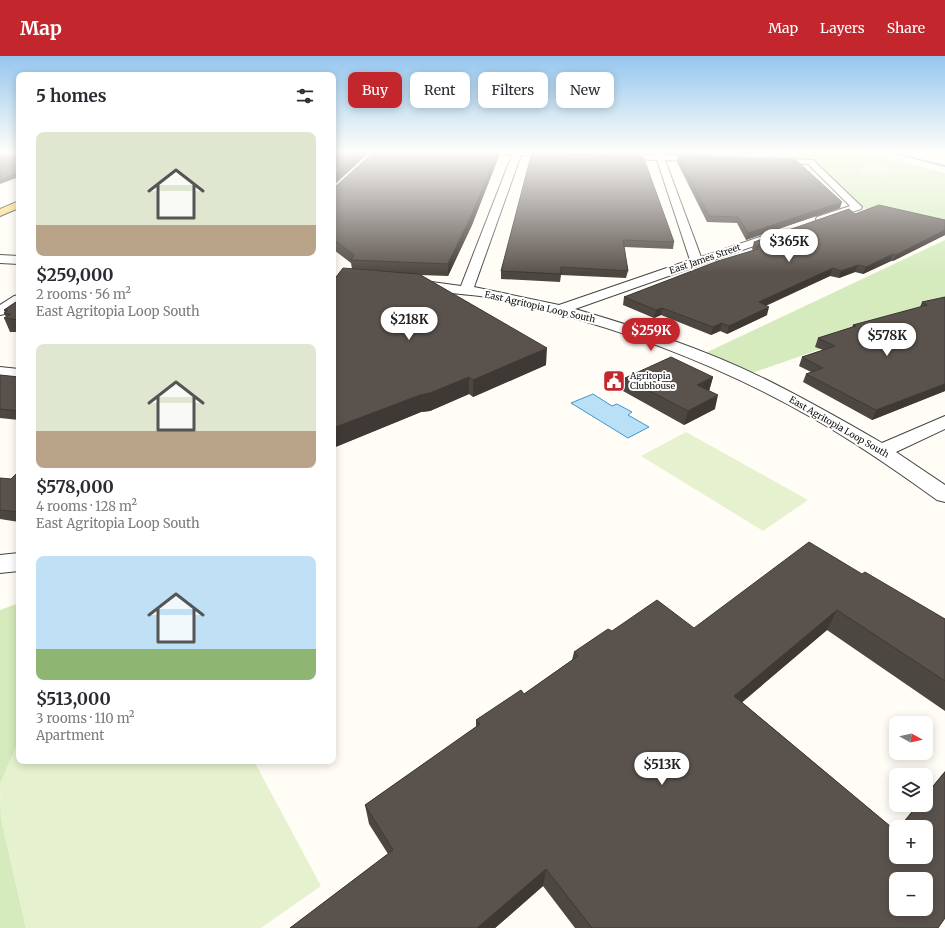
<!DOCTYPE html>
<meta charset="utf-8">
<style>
:root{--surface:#fff;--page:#f7f7f7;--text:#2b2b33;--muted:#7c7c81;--accent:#c4262e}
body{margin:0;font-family:Merriweather,serif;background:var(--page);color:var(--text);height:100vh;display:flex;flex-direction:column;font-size:15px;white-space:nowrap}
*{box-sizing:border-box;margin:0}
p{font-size:13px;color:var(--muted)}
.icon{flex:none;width:22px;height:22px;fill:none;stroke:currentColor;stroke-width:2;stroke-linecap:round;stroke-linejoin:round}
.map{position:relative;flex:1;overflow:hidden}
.panel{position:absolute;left:16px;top:16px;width:320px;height:692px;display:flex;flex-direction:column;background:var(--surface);border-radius:8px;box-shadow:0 2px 10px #0003}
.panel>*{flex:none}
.top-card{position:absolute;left:348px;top:16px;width:380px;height:36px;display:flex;gap:8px}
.needle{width:26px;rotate:98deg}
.controls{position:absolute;left:889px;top:660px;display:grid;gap:8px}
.controls a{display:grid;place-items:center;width:44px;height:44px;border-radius:8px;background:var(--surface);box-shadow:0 2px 10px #0003;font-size:20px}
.price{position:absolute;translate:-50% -34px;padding:0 9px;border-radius:14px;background:#fff;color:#222;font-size:13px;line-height:26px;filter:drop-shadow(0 1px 2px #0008)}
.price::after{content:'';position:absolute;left:50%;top:24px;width:12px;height:9px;margin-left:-6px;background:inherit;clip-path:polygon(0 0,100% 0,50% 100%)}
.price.on{background:var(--accent);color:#fff}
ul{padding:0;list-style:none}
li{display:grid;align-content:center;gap:8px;height:212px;padding:0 20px}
li span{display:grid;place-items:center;height:124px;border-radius:8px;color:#555}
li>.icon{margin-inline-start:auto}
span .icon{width:72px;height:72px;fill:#fffc;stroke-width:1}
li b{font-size:17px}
h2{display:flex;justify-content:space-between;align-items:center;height:48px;padding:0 20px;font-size:17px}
.pill{padding:0 14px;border-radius:8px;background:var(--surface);box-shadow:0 2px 10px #0003;font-size:14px;line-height:36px}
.pill.on{background:var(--accent);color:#fff}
header{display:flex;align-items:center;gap:24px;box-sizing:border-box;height:56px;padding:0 20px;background:var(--accent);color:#fff}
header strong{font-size:19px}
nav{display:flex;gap:22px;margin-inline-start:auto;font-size:14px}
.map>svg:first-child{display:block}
</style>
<header>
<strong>Map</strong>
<nav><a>Map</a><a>Layers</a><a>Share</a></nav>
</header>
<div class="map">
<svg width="945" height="872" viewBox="0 0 945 872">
<rect width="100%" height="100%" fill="#fffdf5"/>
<g fill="#d5ebbd">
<path d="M658,95h202l85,22v52l-88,-18 -47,-45 -150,-5z"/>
<path d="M945,184v66l-202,70 -44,-20z"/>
<path d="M19,547v138l-19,43 1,34 25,110h-26v-318z"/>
</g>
<g fill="#e6f2cf">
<path d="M862,108l28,3 -2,10 -29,-3z"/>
<path d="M686,376l122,68 -45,31 -122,-75z"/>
<path d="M19,685v20h235l67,125 -60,42h-235l-25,-110 -1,-34z"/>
</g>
<g fill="#b9e0f7" stroke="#3f96cf">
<path d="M675,95h107l7,8 -113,-5z"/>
<path d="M593,338l19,12 5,-2 15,8 -4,3 21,12 -21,11 -57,-35z"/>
</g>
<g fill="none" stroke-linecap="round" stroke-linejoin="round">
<path fill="#3f96cf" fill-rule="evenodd" d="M883,95h5l57,14v2z"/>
<g stroke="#444" stroke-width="2">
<g id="minor">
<path d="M457,95c15,0 104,-3 110,3l-4,2 -42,-1 -47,132 85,18 131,-45 -33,-100 -44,-2h-3l-1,-2 1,-2 45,1 -1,-4h8l2,4 48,2 1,2 -4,3 -44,-2 36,97 76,-26h8l2,2 -2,2 -210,74c65,19 129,40 190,70 40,20 79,42 117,64l63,-27v13l-49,23 49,33v17l-8,-2c-39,-28 -79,-56 -121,-80 -83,-48 -173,-84 -265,-108 -23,-7 -47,-12 -71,-16 -25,-3 -51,-4 -75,-10l-2,-3 2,-3 5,-1 51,7 51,-131 -51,-2z"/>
<path d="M767,102l46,2 49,47 -1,2 -36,12h-8l-1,-2 1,-2 33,-11 -42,-42 -44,-1 -1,-2z"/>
<path d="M0,199l19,1v8l-19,-1z"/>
<path d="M19,239v10l-14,9 -5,1v-10l14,-9z"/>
<path d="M0,311l19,2v10l-19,-2z"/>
<path d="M19,497v18l-19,2v-18z"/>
</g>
</g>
<g stroke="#222" stroke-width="2">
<path id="primary" d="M19,145v7l-19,8v-7z"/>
</g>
<use href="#minor" fill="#fff" fill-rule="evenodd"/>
<use href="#primary" fill="#f9d66b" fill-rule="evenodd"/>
</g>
<g fill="#4d4742">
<path d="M581,95h59l-1,2z"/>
<path d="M532,96l142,90 -1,7 -49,-2 4,24 -2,7 -65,-3 -1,7 -59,-3v-8z"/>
<path d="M499,100l-27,69 -24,51 -28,-1 126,90 -73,32 -4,-3 -39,17 -9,1 -88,36v-167l19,-12 -1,-6 -17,-13h-1v-62z"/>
<path d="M678,100l162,52 -94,32 -9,-17 -30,-1 -30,-60z"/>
<path d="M855,158l90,6v15l-52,26h-2l-28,13 -8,-2 -16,6 -9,-2 -64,29 1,10 -40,19 -7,-3 -9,4 -50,-20 -7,3 -31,-13 1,-8 129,-47 -1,-1 2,-7z"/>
<path d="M945,241v94l-73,29 -69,-38 3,-8 5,-2 -12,-6 3,-9 21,-7 -8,-3 3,-9 34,-11 1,-2 67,-18 2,-5z"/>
<path d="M19,243v33h-9l-6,-14 2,-1 -2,-4h1l-1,-3 13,-9v-1z"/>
<path d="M0,319l19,2v43l-19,-2z"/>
<path d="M713,321l-4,14 6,18 -31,16 -61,-34 2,-13z"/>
<path d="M19,415v51l-19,-3v-41l11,1z"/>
<path d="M862,518l83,45v92l-118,-81 -85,72 154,129v26l30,-30h-27l18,-22h9v-11l19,-23v147l-7,10h-363l-32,-42 -48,42h-205l98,-74 -19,-30 -4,-19 111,-78v-7l48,-26 48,-34 2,-8 38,-21 82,-3z"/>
</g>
<g fill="#3f3936">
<path d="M361,95h10l-38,35v-10z"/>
<path d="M498,95h1v5l-27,69 -24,51v-12z"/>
<path d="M19,116v5l-19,7v-4z"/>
<path d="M842,146l-2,6 -94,32 2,-7z"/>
<path d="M945,174v5l-52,26 3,-6z"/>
<path d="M893,198l-2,7 -28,13 3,-7z"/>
<path d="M858,209l-3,7 -16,6 2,-7z"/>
<path d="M833,212l-3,8 -73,34 2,-8z"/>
<path d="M769,251l-2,8 -40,19 2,-8z"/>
<path d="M662,252l-1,7 -7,3 2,-8z"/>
<path d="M722,267l-2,8 -9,4 2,-8z"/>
<path d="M547,292l-1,17 -73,32v-17z"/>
<path d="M469,321v17l-39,17 -9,1 -88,36v-20l87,-33z"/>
<path d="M713,321l-4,14 -12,-6z"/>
<path d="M945,328v7l-73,29 4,-10z"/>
<path d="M718,339l-3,14 -31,16 4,-14z"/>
<path d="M837,554l-10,20 -101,86 8,-20z"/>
<path d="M546,813l-3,17 -48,42h-18z"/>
</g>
<g fill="#5a524d" stroke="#3f3936" fill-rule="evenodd">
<path d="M333,95h28l-28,25z"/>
<path d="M375,95h123l-26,63 -24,50 -97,-4 3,-5 -21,-16v-51l2,-1z"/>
<path d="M532,96l111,4 31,86 -51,-2 5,31 -67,-4v7l-60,-3z"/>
<path d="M0,99h19v17l-19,8z"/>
<path d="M678,100l118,4 46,42 -94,31 -10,-16 -29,-1z"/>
<path d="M879,149l66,15v10l-49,25 -3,-1 -27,13 -8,-2 -17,6 -8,-3 -74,34 10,5 -40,19 -7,-3 -9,4 -51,-19 -6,2 -32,-13 94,-36 40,-12 -1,-2 2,-1h-3l-2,-4 95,-33 6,5z"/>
<path d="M343,212l76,6 128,74 -74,32 -4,-3 -39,16 -10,2 -87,33v-147z"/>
<path d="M945,241v87l-69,26 -70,-36 17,-6 -21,-11 33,-11 -17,-8 38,-12 -3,-1 74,-20 -5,-3z"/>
<path d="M19,243v21l-15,-2 7,-4 -7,-1 4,-3h-4l15,-10h-2z"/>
<path d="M671,301l42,20 -16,8 21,10 -30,16 -63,-33z"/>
<path d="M0,319l19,2v34l-19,-2z"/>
<path d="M19,415v41l-19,-2v-32l11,1z"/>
<path d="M809,486l53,32 3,-2 80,47v62l-108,-71 -103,86 162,135v26h30v-30h-26l18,-22h8v-10l19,-23v146l-7,10h-346l-46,-59 -69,59h-187l103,-78 -28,-45 115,-81 -4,-4 45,-30 3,4 54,-38 -4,-4 34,-23 4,2 45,-31 37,28zM896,823h30v30h-30z"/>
</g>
<linearGradient id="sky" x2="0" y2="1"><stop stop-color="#95c6ee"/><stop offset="0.44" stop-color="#fffefa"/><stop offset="1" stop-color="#fffefa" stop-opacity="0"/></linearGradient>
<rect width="945" height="217" fill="url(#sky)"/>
<defs>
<g id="civic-square" transform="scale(1.15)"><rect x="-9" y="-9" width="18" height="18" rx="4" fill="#c4262e" stroke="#fff"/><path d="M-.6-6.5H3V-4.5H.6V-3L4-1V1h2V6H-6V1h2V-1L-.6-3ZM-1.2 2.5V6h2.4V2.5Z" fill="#fff"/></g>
</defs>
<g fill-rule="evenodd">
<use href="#civic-square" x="614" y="325"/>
</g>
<g text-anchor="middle" stroke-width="4" stroke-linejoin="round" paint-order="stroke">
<g font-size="9" fill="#111" stroke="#fff">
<text transform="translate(705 203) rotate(-19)" y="3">East James Street</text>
<text transform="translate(540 251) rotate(13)" y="3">East Agritopia Loop South</text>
<text transform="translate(839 371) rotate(30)" y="3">East Agritopia Loop South</text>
</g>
<g font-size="9" fill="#111" stroke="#fff" text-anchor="start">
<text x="630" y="323">Agritopia<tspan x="630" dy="10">Clubhouse</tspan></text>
</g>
</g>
</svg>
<div class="controls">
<a><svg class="needle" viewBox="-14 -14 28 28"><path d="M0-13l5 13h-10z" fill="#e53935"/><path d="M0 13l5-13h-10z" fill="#7c7c81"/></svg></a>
<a><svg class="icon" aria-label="layers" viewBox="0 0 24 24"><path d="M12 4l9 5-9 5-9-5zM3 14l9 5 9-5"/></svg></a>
<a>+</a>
<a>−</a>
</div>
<b class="price" style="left:789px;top:207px">$365K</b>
<b class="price" style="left:409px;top:285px">$218K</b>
<b class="price on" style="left:651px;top:296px">$259K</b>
<b class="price" style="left:887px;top:301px">$578K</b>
<b class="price" style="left:662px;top:730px">$513K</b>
<div class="top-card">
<a class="pill on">Buy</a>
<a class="pill">Rent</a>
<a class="pill">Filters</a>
<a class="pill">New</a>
</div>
<section class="panel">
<h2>5 homes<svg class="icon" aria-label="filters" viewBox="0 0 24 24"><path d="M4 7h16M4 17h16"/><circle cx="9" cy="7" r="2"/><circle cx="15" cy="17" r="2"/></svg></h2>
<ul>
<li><span style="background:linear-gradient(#dfe7d0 75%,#b9a48a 0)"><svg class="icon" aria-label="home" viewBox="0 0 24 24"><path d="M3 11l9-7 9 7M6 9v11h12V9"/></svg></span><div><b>$259,000</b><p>2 rooms · 56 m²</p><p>East Agritopia Loop South</p></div></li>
<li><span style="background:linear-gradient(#dfe7d0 70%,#b9a48a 0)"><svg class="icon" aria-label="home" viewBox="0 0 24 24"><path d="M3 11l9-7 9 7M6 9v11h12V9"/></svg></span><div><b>$578,000</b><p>4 rooms · 128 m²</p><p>East Agritopia Loop South</p></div></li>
<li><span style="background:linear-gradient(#bfe0f5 75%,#8fb573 0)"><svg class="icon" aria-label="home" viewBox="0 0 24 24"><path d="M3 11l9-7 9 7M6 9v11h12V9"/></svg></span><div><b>$513,000</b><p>3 rooms · 110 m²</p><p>Apartment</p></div></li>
</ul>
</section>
</div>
